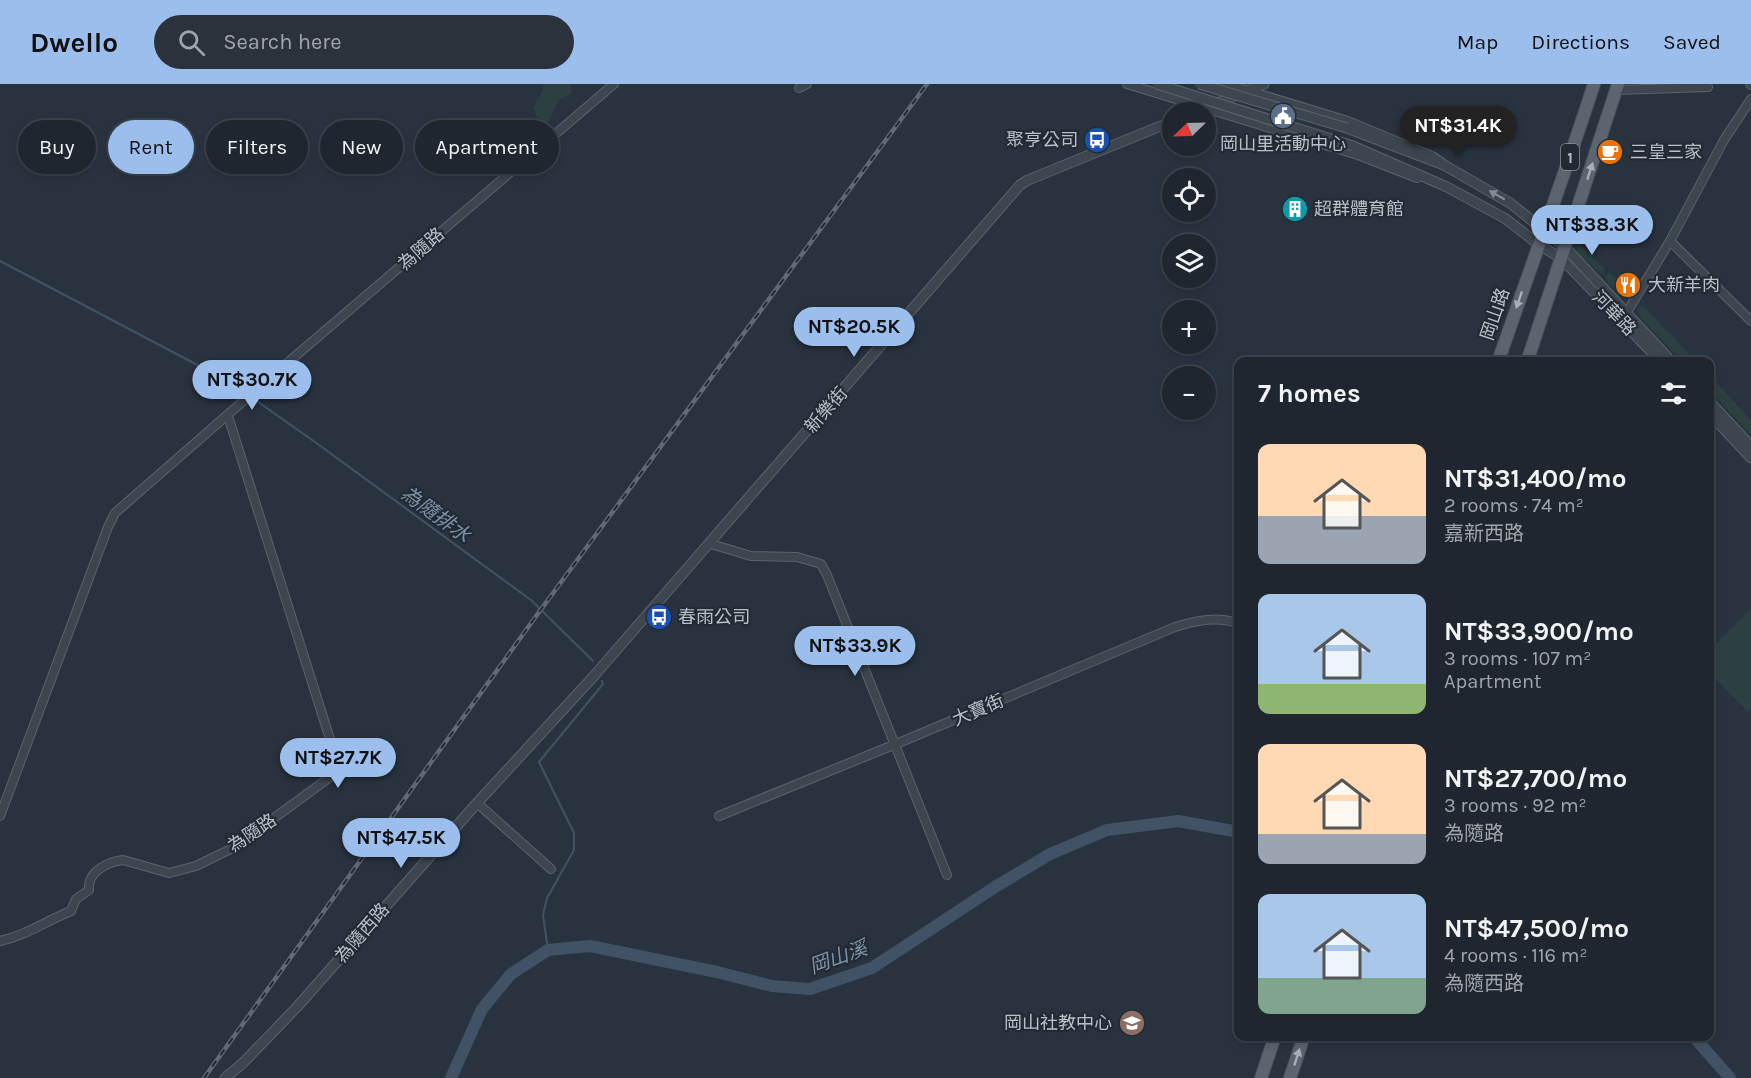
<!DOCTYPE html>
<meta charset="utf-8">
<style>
:root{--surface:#1f262f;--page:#2c323b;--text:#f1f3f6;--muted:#a1a5aa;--line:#3c434b;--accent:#9cbeec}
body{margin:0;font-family:Karla,"Noto Sans TC",sans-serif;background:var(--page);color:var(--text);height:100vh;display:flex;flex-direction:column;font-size:22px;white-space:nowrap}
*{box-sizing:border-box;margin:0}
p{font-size:20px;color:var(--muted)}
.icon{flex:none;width:33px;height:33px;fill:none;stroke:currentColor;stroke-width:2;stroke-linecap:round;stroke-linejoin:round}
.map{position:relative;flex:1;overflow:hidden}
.side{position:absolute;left:1234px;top:273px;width:480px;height:684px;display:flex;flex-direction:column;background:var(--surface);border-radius:12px;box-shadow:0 3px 9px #0003,0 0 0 2px var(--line)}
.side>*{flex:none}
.banner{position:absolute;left:18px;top:36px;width:570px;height:54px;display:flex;gap:12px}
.needle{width:39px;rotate:247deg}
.buttons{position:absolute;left:1162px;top:18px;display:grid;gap:12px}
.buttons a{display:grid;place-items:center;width:54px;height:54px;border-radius:50%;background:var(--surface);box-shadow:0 3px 9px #0003,0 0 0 2px var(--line);font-size:30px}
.price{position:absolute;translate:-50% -51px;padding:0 14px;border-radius:21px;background:var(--accent);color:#111;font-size:20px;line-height:39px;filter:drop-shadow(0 2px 3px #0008)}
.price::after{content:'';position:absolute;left:50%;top:36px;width:18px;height:14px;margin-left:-9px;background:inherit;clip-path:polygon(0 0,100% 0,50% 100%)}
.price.current{background:#222;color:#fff}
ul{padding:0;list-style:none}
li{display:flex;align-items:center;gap:18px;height:150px;padding:0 24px}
li span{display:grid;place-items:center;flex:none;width:168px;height:120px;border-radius:12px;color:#555}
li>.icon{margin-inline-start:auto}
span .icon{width:72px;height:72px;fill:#fffc;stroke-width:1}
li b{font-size:26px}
h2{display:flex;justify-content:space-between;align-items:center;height:72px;padding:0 24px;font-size:26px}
.pill{padding:0 21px;border-radius:27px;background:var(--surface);box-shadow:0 3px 9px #0003,0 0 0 2px var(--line);font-size:21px;line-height:54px}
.pill.current{background:var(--accent);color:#111}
header{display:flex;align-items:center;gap:36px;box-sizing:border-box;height:84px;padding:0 30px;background:var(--accent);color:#111}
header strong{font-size:28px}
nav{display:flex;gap:33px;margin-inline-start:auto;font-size:21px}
.search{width:420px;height:54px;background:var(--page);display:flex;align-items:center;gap:15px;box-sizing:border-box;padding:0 21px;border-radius:33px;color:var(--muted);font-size:22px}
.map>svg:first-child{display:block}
</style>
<header>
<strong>Dwello</strong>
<div class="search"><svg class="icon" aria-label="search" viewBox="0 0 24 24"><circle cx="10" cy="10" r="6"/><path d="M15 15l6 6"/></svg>Search here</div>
<nav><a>Map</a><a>Directions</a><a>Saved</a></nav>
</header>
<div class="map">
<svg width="1751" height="994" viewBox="0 0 1751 994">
<rect width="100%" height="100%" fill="#29333f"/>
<g fill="#2c4041">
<path d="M543,0h27l2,9 -13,7 -16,32 -10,-24 10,-18z"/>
<path d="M1579,160l26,25 -2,4h-3l-22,-20 -2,-4z"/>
<path d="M1609,188l22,19 -3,5 -5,1 -17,-16 -1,-4z"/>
<path d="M1642,221l54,56h-14l-41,-43 -3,-9z"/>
<path d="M1710,292l41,44v15l-41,-44z"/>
<path d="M1751,525v100l-3,3 -38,-39v-23z"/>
</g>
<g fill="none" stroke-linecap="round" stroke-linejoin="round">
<g stroke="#415266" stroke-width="2">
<path d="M0,177l207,109 40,25"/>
<path d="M254,315l61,43 216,158 62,61"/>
<path d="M548,866l-5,-35 4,-17 27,-48v-17l-35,-71 64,-78 -1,-3"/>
</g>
<g stroke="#415266" stroke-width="12">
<path d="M1693,952l37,42"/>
<path d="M451,994l31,-69 29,-35 37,-24 42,-4 127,26 55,14 38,3 62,-21 123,-81 55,-33 57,-24 71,-9 61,11"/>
</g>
<g stroke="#5b636c" stroke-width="10">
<g id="minor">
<path d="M1127,0l231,71 59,23"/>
<path d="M1226,0l122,37 84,35 9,6"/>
<path d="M1750,0l1,1"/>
<path d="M799,4l8,-4"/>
<path d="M1616,6l92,-3"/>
<path d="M1670,157l81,80"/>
<path d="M1624,233l46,-76 54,-101 27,-41"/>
<path d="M711,460l40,12 46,1 24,7 6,11 120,300"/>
<path d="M477,719l74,66"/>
<path d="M0,732l108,-289 7,-14 157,-137 342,-292"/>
<path d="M719,732l177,-72 279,-117c20,-6 43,-12 64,-3"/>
<path d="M0,857c27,-6 46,-20 71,-30l5,-12 13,-9c-2,-18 18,-28 34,-30l46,13 27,-7 47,-23 8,-8 86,-63 1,-6 -3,-11 -107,-339"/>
</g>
</g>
<g stroke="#5b636c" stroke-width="11">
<g id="tertiary">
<path d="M1195,28l69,-28"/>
<path d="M1347,44l97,37 66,38 55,44 107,115"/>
<path d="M1353,62l94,41 59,32 32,25 23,14 100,104"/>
<path d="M1710,318l41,44"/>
<path d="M1710,330l41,44"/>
<path d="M225,994l18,-15 54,-56 180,-204 116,-126 427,-492 8,-5 145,-59"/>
</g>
</g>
<g stroke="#474e58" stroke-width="14">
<g id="primary">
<path d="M1498,278c32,-93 66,-185 96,-278"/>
<path d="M1527,278l91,-278"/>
<path d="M1261,994l14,-42"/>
<path d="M1290,994l14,-42"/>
</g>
</g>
<use href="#minor" stroke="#3d454f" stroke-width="8"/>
<use href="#tertiary" stroke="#3d454f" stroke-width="9"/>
<use href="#primary" stroke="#5b646f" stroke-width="12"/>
<g stroke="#606975" stroke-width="4.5">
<path id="rail" d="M204,994l330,-459 393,-535"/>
</g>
<use href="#rail" stroke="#222a34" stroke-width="2" stroke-dasharray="7" stroke-linecap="butt"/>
<g stroke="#5b636c" stroke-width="11" stroke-linecap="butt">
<g id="tertiary-bridge">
<path d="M1157,0l196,62"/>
<path d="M1199,0l148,44"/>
</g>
</g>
<use href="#tertiary-bridge" stroke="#3d454f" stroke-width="9"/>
</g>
<defs><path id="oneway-solid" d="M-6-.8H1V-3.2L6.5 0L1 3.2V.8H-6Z" transform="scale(1.5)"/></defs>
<g fill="#a7aeb7">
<use href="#oneway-solid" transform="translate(1590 87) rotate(-72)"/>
<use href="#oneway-solid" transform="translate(1519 216) rotate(109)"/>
<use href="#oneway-solid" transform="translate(1297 973) rotate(-72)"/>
</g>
<use fill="#828992" href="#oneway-solid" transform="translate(1497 111) rotate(-150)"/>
<defs>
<g id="civic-disc" transform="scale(1.35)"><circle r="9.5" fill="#5c6f8a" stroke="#222a34"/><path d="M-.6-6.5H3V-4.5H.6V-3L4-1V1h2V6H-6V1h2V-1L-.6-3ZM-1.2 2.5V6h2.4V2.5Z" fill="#fff"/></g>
<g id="bus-disc" transform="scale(1.35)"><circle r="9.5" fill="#1a4fb4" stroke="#222a34"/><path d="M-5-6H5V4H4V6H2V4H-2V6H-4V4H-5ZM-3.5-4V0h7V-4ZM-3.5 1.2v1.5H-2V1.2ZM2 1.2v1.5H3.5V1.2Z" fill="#fff"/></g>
<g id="cafe-disc" transform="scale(1.35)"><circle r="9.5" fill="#e8710a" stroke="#222a34"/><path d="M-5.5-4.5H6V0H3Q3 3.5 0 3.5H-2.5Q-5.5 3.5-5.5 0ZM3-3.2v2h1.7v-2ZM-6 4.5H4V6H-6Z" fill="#fff"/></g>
<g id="building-disc" transform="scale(1.35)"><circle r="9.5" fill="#0f9aa8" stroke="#222a34"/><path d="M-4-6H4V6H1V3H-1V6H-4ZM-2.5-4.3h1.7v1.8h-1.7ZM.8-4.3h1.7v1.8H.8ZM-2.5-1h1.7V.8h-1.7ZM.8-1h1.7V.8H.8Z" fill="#fff"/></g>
<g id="restaurant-disc" transform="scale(1.35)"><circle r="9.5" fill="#e8710a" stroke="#222a34"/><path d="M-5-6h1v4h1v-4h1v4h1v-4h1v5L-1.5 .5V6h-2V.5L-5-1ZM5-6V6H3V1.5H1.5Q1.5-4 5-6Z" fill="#fff"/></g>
<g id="university-disc" transform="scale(1.35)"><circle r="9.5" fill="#8d6e63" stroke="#222a34"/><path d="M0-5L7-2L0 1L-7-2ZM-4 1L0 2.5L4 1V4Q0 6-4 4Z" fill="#fff"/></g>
</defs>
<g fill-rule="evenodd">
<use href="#civic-disc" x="1283" y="32"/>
<use href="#bus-disc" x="1097" y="56"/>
<use href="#cafe-disc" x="1610" y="68"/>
<use href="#building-disc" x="1295" y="125"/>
<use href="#restaurant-disc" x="1628" y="201"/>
<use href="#bus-disc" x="659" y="533"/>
<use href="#university-disc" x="1132" y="939"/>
</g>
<g text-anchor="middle" stroke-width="4.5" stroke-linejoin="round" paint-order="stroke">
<rect fill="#222a34" stroke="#8c939c" stroke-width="1.5" x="1561" y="60" width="18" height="26" rx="4.5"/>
<g font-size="16" font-weight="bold" fill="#bac0c9">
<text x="1570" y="79">1</text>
</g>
<g font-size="18" fill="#bac0c9" stroke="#222a34" text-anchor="start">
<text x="1078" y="62" text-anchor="end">聚亨公司</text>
<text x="1283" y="66" text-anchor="middle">岡山里活動中心</text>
<text x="1630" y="74">三皇三家</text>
<text x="1314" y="131">超群體育館</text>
<text x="1648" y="207">大新羊肉</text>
<text x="678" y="539">春雨公司</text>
<text x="1112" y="945" text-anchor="end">岡山社教中心</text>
</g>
<g font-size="18" fill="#bac0c9" stroke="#222a34">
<text transform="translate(421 165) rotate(-41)" y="6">為隨路</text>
<text transform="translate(1614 229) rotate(46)" y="6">河華路</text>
<text transform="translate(1495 230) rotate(-71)" y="6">岡山路</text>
<text transform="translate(826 326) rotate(-49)" y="6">新樂街</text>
<text transform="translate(978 626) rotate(-23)" y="6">大寶街</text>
<text transform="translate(252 749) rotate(-34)" y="6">為隨路</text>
<text transform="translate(362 849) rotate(-49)" y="6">為隨西路</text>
</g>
<g font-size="20" font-style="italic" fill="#7e92a9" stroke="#222a34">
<text transform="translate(436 430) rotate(36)" y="7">為隨排水</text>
<text transform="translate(838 873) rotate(-20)" y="7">岡山溪</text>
</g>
</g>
</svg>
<div class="buttons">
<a><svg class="needle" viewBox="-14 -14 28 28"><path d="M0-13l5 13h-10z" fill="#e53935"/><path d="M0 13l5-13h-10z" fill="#a1a5aa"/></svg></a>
<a><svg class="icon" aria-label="locate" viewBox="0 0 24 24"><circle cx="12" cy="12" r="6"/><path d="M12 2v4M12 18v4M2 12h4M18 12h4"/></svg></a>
<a><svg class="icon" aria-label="layers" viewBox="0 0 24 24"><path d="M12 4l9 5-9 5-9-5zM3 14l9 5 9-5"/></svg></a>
<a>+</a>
<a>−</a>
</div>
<b class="price current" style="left:1458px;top:73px">NT$31.4K</b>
<b class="price" style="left:1592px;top:172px">NT$38.3K</b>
<b class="price" style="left:854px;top:274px">NT$20.5K</b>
<b class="price" style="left:252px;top:327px">NT$30.7K</b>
<b class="price" style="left:855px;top:593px">NT$33.9K</b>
<b class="price" style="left:338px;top:705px">NT$27.7K</b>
<b class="price" style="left:401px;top:785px">NT$47.5K</b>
<div class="banner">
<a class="pill">Buy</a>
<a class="pill current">Rent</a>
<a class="pill">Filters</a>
<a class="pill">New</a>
<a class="pill">Apartment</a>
</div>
<section class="side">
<h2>7 homes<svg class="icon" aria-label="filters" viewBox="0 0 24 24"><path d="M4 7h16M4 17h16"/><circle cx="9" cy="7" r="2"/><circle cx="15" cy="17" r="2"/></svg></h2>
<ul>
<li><span style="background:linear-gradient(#ffd9b3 60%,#9aa5b1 0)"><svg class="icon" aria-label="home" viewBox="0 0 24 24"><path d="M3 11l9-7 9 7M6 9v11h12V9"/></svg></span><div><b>NT$31,400/mo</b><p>2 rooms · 74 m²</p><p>嘉新西路</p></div></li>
<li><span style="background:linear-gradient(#a9c7e8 75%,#8fb573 0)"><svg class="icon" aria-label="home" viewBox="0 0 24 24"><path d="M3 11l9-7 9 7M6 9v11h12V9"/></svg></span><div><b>NT$33,900/mo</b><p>3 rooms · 107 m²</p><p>Apartment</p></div></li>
<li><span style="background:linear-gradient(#ffd9b3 75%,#9aa5b1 0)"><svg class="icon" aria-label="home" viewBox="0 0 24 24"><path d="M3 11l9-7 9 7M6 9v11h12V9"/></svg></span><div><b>NT$27,700/mo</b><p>3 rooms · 92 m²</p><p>為隨路</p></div></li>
<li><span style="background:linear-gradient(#a9c7e8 70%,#7fa58c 0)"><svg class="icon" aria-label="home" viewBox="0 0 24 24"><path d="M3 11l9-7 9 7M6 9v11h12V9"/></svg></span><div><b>NT$47,500/mo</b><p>4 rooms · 116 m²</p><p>為隨西路</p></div></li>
</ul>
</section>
</div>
